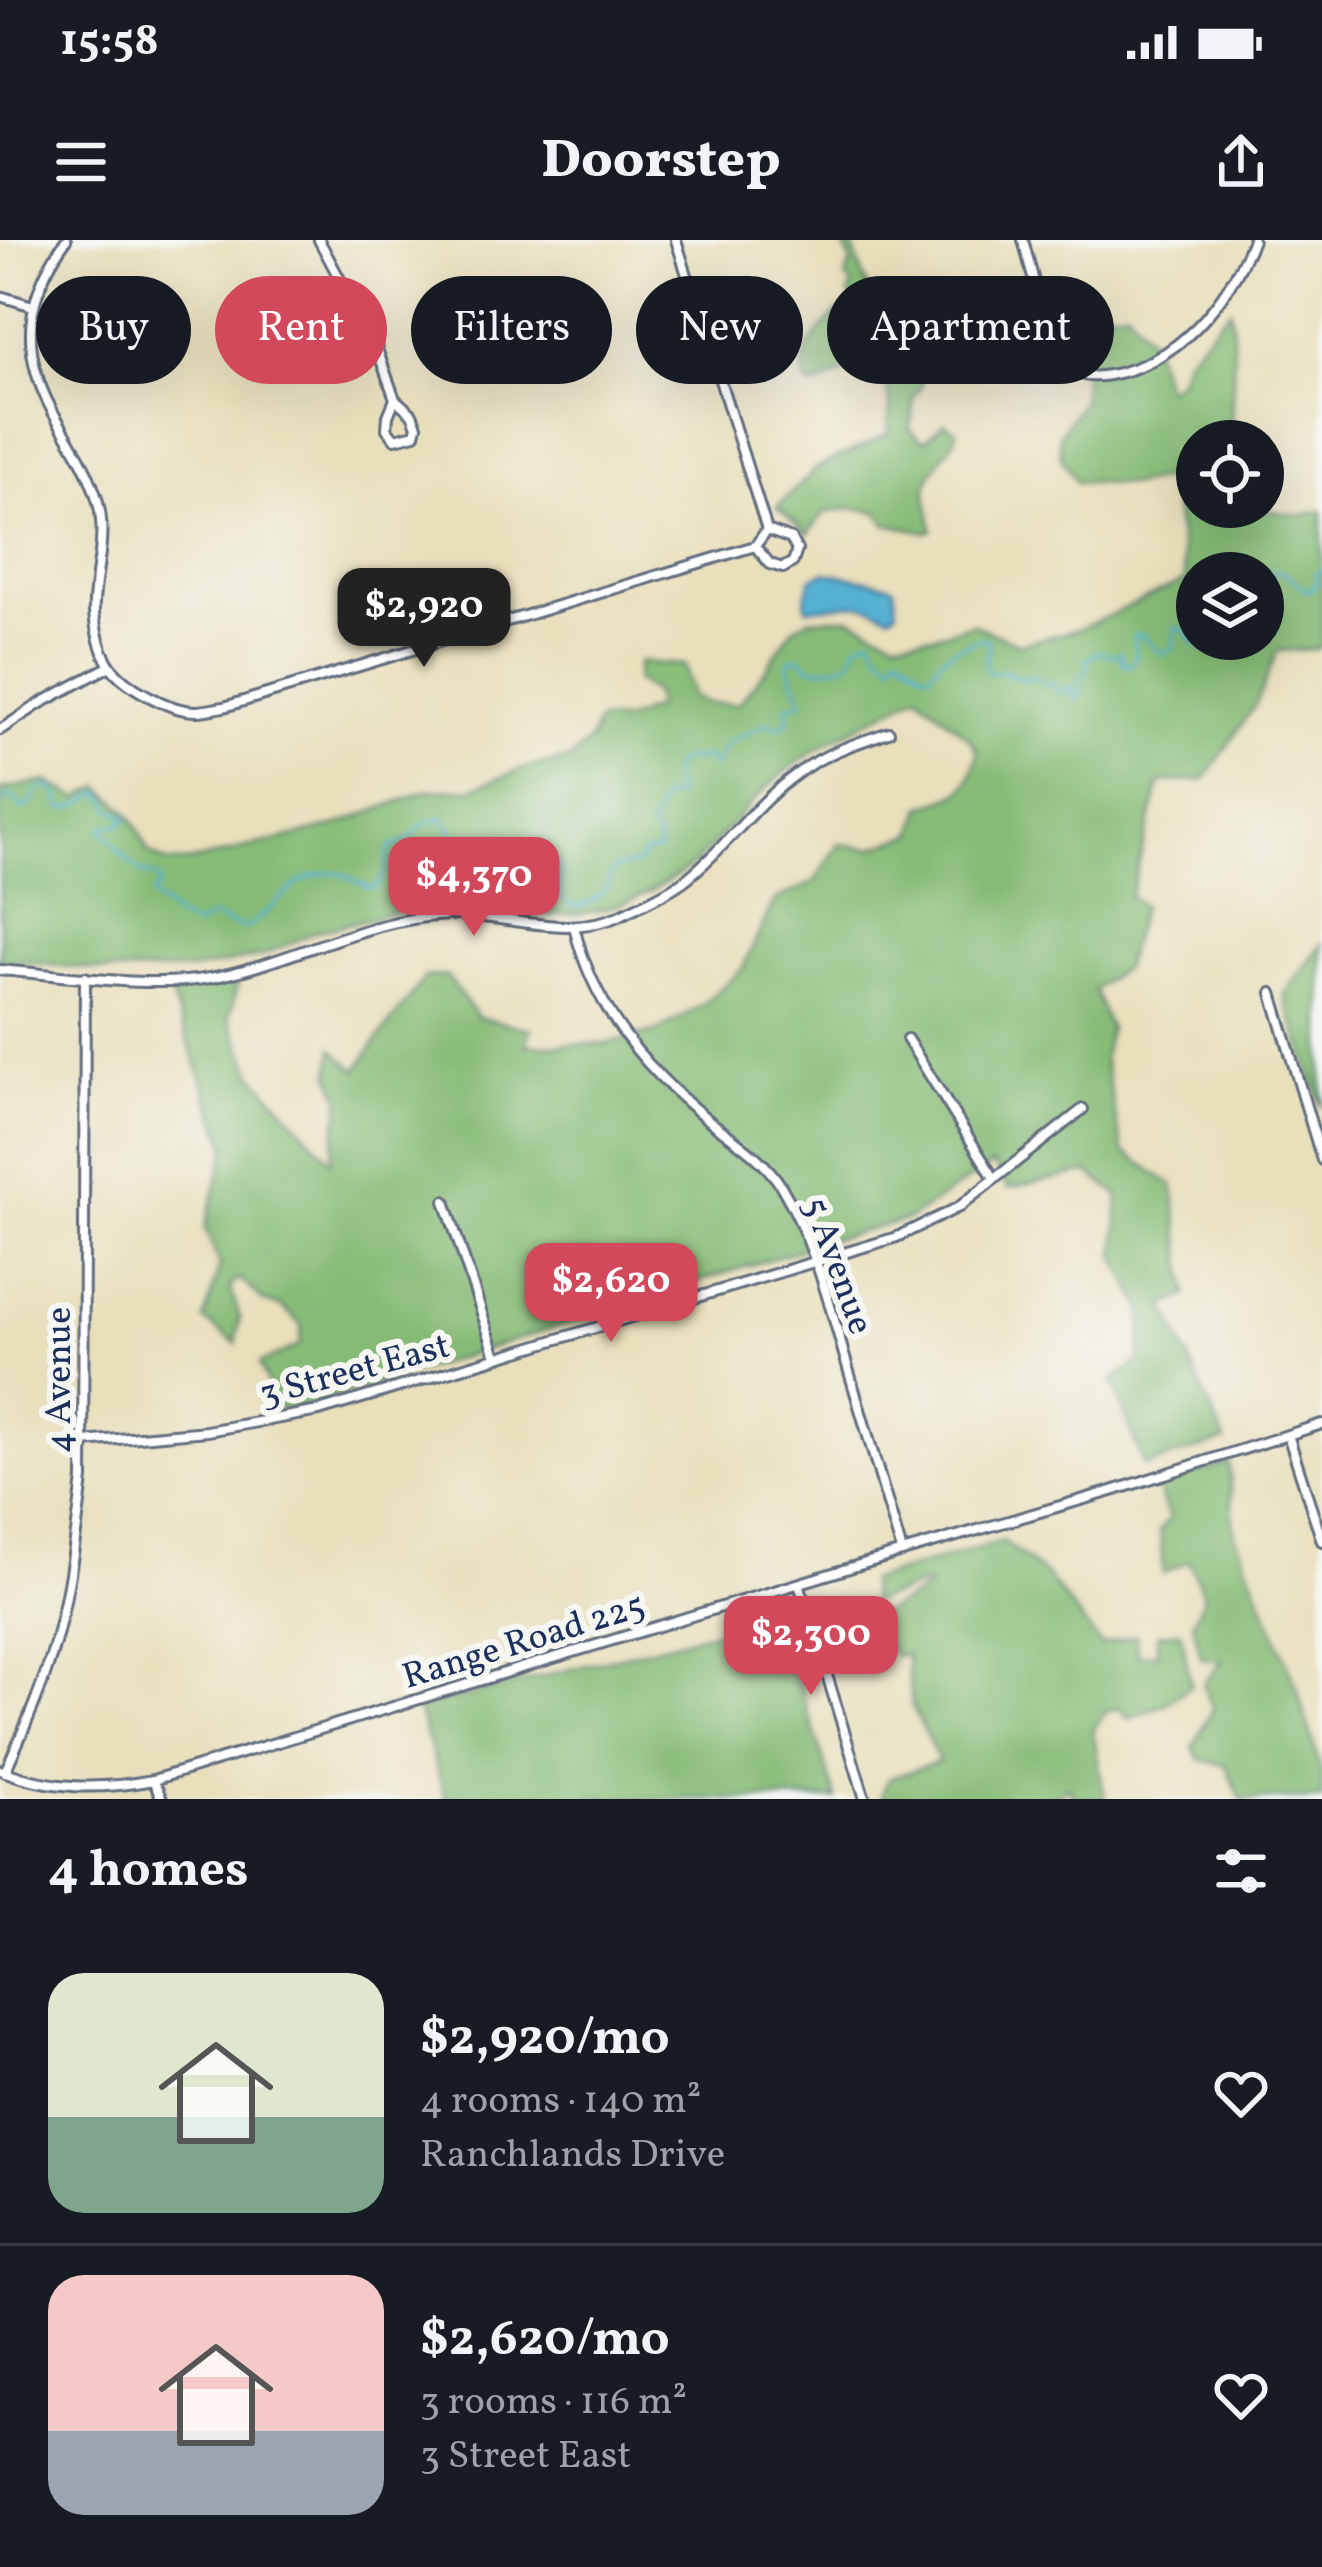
<!DOCTYPE html>
<meta charset="utf-8">
<style>
:root{--surface:#171b24;--page:#242831;--text:#f1f3f6;--muted:#9ea1a6;--line:#363941;--accent:#d1495b}
body{margin:0;font-family:Vollkorn,serif;background:var(--page);color:var(--text);height:100vh;display:flex;flex-direction:column;font-size:45px;white-space:nowrap}
*{box-sizing:border-box;margin:0}
p{font-size:39px;color:var(--muted)}
.icon{flex:none;width:66px;height:66px;fill:none;stroke:currentColor;stroke-width:2;stroke-linecap:round;stroke-linejoin:round}
.map{position:relative;height:1559px;overflow:hidden}
.panel{display:flex;flex-direction:column;background:var(--surface);flex:1}
.panel>*{flex:none}
.guide{position:absolute;left:36px;top:36px;width:1251px;height:108px;display:flex;gap:24px}
.controls{position:absolute;left:1176px;top:180px;display:grid;gap:24px}
.controls a{display:grid;place-items:center;width:108px;height:108px;border-radius:50%;background:var(--surface);box-shadow:0 12px 48px #0002;font-size:60px}
.price{position:absolute;translate:-50% -102px;padding:0 27px;border-radius:24px;background:var(--accent);color:#fff;font-size:39px;line-height:78px;filter:drop-shadow(0 3px 6px #0008)}
.price::after{content:'';position:absolute;left:50%;top:72px;width:36px;height:27px;margin-left:-18px;background:inherit;clip-path:polygon(0 0,100% 0,50% 100%)}
.price.selected{background:#222;color:#fff}
ul{padding:0;list-style:none}
li{display:flex;align-items:center;gap:36px;height:300px;padding:0 48px}
li+li{border-top:3px solid var(--line)}
li span{display:grid;place-items:center;flex:none;width:336px;height:240px;border-radius:36px;color:#555}
li>.icon{margin-inline-start:auto}
span .icon{width:144px;height:144px;fill:#fffc;stroke-width:1}
li b{font-size:51px}
h2{display:flex;justify-content:space-between;align-items:center;height:144px;padding:0 48px;font-size:51px}
.pill{padding:0 42px;border-radius:54px;background:var(--surface);box-shadow:0 12px 48px #0002;font-size:42px;line-height:108px}
.pill.selected{background:var(--accent);color:#fff}
.status{display:flex;justify-content:space-between;align-items:center;height:84px;padding:0 60px;background:var(--surface);direction:ltr}
.status svg{height:33px;fill:currentColor}
header{display:flex;justify-content:space-between;align-items:center;height:156px;padding:0 48px;background:var(--surface);font-size:54px;font-weight:800}
.map>svg:first-child{display:block}
</style>
<div class="status"><b>15:58</b><svg viewBox="0 0 49 12"><path d="M0 12V9h3v3zM5 12V6h3v6zM10 12V3h3v9zM15 12V0h3v12zM26 1h20v11H26zM47 4h2v5h-2z"/></svg></div>
<header><svg class="icon" aria-label="menu" viewBox="0 0 24 24"><path d="M4 6h16M4 12h16M4 18h16"/></svg>Doorstep<svg class="icon" aria-label="share" viewBox="0 0 24 24"><path d="M12 15V3M7 8l5-5 5 5M5 13v7h14v-7"/></svg></header>
<div class="map">
<svg width="1322" height="1559" viewBox="0 0 1322 1559">
<rect width="100%" height="100%" fill="#f6f6f2"/>
<filter id="ink" filterUnits="userSpaceOnUse"><feTurbulence type="fractalNoise" baseFrequency=".00833" numOctaves="2"/><feDisplacementMap in="SourceGraphic" scale="24" xChannelSelector="R" yChannelSelector="G"/><feConvolveMatrix kernelMatrix="1 2 1 2 8 2 1 2 1" color-interpolation-filters="sRGB"/></filter>
<filter id="wash" filterUnits="userSpaceOnUse"><feTurbulence type="fractalNoise" baseFrequency=".004" numOctaves="4" result="noise"/><feDisplacementMap in="SourceGraphic" scale="48" xChannelSelector="R" yChannelSelector="G"/><feGaussianBlur stdDeviation="2.7" result="paint"/><feColorMatrix in="noise" values="0 0 0 0 0 0 0 0 0 0 0 0 0 0 0 0 0 1.4 0 .05"/><feComposite in="paint" operator="in"/></filter>
<g filter="url(#wash)">
<rect width="100%" height="100%" fill="#e8dfbb"/>
<g fill="#86bb76" stroke="#50756a" stroke-width="3" fill-rule="evenodd">
<path d="M842,0h8c9,23 16,52 33,70 5,5 11,6 16,11 9,8 9,11 22,17l-2,6 6,2 -4,42 -7,8 -2,24 -3,8 12,12 6,-1 17,-16 13,8c-4,19 -23,31 -29,51 -5,17 4,32 4,48l-5,2 -41,-8 -8,-12 -25,-4 -29,5 -16,21 -31,-27 40,-39 71,-34 2,-34 -11,-35 -30,5 -30,15 -11,1c-17,-29 11,-54 29,-74l13,-1 4,-13 -5,-3 3,-10 -7,-7 6,-15z"/>
<path d="M1127,69l24,32 15,48 13,-10 6,-20 45,-50c7,39 2,79 1,118l29,3 14,45 -11,30v-64h-66v66h65v3l38,5 22,-4v135l-5,3 -40,2 -20,51 -52,77 -45,4 -30,113 12,10 -18,61 -30,23 15,38 -6,30 20,93 50,34 15,110 -23,10 60,136 -81,25 -32,-86 28,-18 3,-52 -27,-53 3,-61 -31,-24 -80,16 -15,-24 -84,55 -73,19 -538,171 -20,-1 -19,-44 41,-19 2,-20 -20,-18 -18,-5 -24,-23 -10,7 10,32 -4,25 -32,-23 16,-55 -15,-36 22,-82 -57,-155 68,-10 -9,36 24,56 78,87 10,-63 -10,-23 2,-27 24,23c19,-34 46,-62 68,-94l22,-1 30,41 54,12 -5,16 79,-1 53,-13 45,-27 40,-36 31,-67 40,-19 25,-38 33,4 42,-14 8,-27c41,-15 45,-11 56,-55l-8,-13 -52,-45c-45,26 -95,47 -135,80 -32,25 -55,56 -84,85 -8,9 -19,15 -30,21 -55,36 -112,43 -176,26l-9,-16 -25,-17 -37,5 -4,29 -100,24 -57,25 -68,14 -73,2 -120,-12v-170l47,-9 31,17 22,-11c24,20 38,34 47,64l21,12 26,-2 141,-35 94,-36 41,-1 56,-21 45,-9 18,-18 9,-20h26l32,-14 -3,-15 -17,-11 2,-19 46,3 9,33 15,5 30,1 28,-35 26,-40 16,-10 40,-2 49,22 38,-4 38,-11 46,20 61,-15 106,-49 -17,-102 -36,7 -57,-3 -15,-25 -2,-22 23,-34 2,-42 15,-47zM1197,333h66v66h-66z"/>
<path d="M1322,704v164l-38,-113z"/>
<path d="M1229,1223l5,69 62,153 26,89v25h-81l-15,-34 -26,-5 -7,-13 20,-38 -10,-24 19,-24 -21,-3 -8,-36 11,-26 -15,-35 -26,12 -3,-42 9,-13 -13,-34z"/>
<path d="M1003,1301l44,35 54,69 35,-10 2,20 19,-2v-19l24,-3 10,54 -25,19 -38,15 -8,-11 -16,5 -11,18 12,68h-31l-5,-12 -21,12h-165l-1,-5 7,-16 50,-16 -27,-56 -6,-52 -11,2 -14,-19 -27,9 -1,-18 75,-39v-5l-57,18 -2,-21z"/>
<path d="M777,1375l59,184h-390l-28,-90z"/>
</g>
<path fill="#54b1d2" stroke="#387098" stroke-width="3" d="M825,332l63,12 6,3 3,23 -7,5c-36,-19 -46,-7 -83,-7l-2,-7 6,-23z"/>
<g fill="none" stroke-linecap="round" stroke-linejoin="round">
<g stroke="#54b1d2" stroke-width="3">
<path d="M1263,336c25,-13 27,5 45,15l8,-7v-12l6,-3"/>
<path d="M0,567l7,-10h5l11,12 5,-1 9,-17 10,-6 10,7 5,16 12,-1 26,-14 4,2 8,14 15,9 -8,7h-12l-6,4c9,10 28,35 37,41 6,5 14,5 20,8l1,9 -7,7 2,4 23,19 19,9 16,-9 32,11c32,-14 47,-57 91,-55 13,1 24,11 36,15l6,-2c3,-5 6,-10 8,-16 5,-20 -2,-23 22,-28l16,-18 19,-6 12,13c-2,12 4,22 15,29l11,-1c34,33 46,0 76,3l7,12 -2,8 2,17 11,8c13,-2 29,-10 34,-23 2,-5 3,-11 6,-15l24,-6 7,-10 14,-2 -2,-13 -7,-10 13,-31h14l1,-5 -6,-12 3,-16 10,-6 10,3 13,-4 4,8 4,-1 11,-21 41,-20 12,5 9,-7 -3,-14 16,-5c-3,-12 -10,-25 -14,-37l4,-7c16,-1 2,-2 15,6 12,9 32,2 45,-4l5,-16 14,-7 8,14 14,12 6,-10 25,19 7,1c4,-5 6,-11 11,-15 11,-12 28,-13 41,-20l5,2c4,11 -8,22 0,33l19,-1 16,8 11,-3 10,9 7,-5 8,12 13,-5 1,8 3,3 5,-4 -2,-16 8,-6 -1,-13c11,-8 14,-11 27,-4l8,-4 1,11 8,3 7,-12 -4,-18 5,-2 7,3 16,17 12,-5 2,-21h5l20,20 2,-9"/>
</g>
</g>
</g>
<g filter="url(#ink)">
<g fill="none" stroke-linecap="round" stroke-linejoin="round">
<g stroke="#636d7f" stroke-width="14">
<g id="street">
<path d="M66,0c-41,56 -47,111 -13,172 17,30 35,55 45,90 9,35 -2,65 -4,100 -1,18 5,47 15,62 14,22 61,47 87,47 9,0 19,-3 28,-4l531,-161 12,-16"/>
<path d="M319,0l58,109 18,50 17,15 5,12 -2,8 -20,5 -8,-10 1,-13 7,-17"/>
<path d="M676,0l91,290"/>
<path d="M1023,0c9,31 23,100 43,124 12,13 26,14 43,11 70,-12 118,-73 144,-135"/>
<path d="M0,56l33,10"/>
<path d="M755,306l15,18 13,4 10,-6 4,-12 -6,-11 -24,-9"/>
<path d="M0,490l41,-27 69,-37"/>
<path d="M574,686c18,80 70,142 132,192 26,21 58,40 75,68 32,53 47,113 64,172 19,64 38,129 57,194"/>
<path d="M0,730c62,5 150,19 210,8 80,-15 156,-60 239,-63 56,-1 118,25 172,0 21,-11 44,-20 64,-35 41,-32 70,-76 113,-107 27,-20 59,-30 91,-41"/>
<path d="M1272,753l50,167"/>
<path d="M907,799l87,139"/>
<path d="M445,961l51,155"/>
<path d="M1288,1195l34,106"/>
<path d="M84,1202l123,-11 112,-20 578,-174 62,-30 124,-98"/>
<path d="M799,1344l66,215"/>
<path d="M0,1530c51,20 100,20 153,10l749,-228 210,-61 210,-67"/>
<path d="M5,1532c14,-32 29,-64 40,-97 22,-62 30,-131 38,-196l2,-502"/>
<path d="M153,1540l9,19"/>
</g>
</g>
<use href="#street" stroke="#fff" stroke-width="8"/>
</g>
</g>
<g text-anchor="middle" stroke-width="12" stroke-linejoin="round" paint-order="stroke">
<g font-size="36" fill="#1b2f5e" stroke="#f6f6f2">
<text transform="translate(840 1025) rotate(70)" y="13">5 Avenue</text>
<text transform="translate(354 1128) rotate(-15)" y="13">3 Street East</text>
<text transform="translate(57 1140) rotate(-90)" y="13">4 Avenue</text>
<text transform="translate(523 1399) rotate(-17)" y="13">Range Road 225</text>
</g>
</g>
</svg>
<div class="controls">
<a><svg class="icon" aria-label="locate" viewBox="0 0 24 24"><circle cx="12" cy="12" r="6"/><path d="M12 2v4M12 18v4M2 12h4M18 12h4"/></svg></a>
<a><svg class="icon" aria-label="layers" viewBox="0 0 24 24"><path d="M12 4l9 5-9 5-9-5zM3 14l9 5 9-5"/></svg></a>
</div>
<b class="price selected" style="left:424px;top:430px">$2,920</b>
<b class="price" style="left:474px;top:699px">$4,370</b>
<b class="price" style="left:611px;top:1105px">$2,620</b>
<b class="price" style="left:811px;top:1458px">$2,300</b>
<div class="guide">
<a class="pill">Buy</a>
<a class="pill selected">Rent</a>
<a class="pill">Filters</a>
<a class="pill">New</a>
<a class="pill">Apartment</a>
</div>
</div>
<section class="panel">
<h2>4 homes<svg class="icon" aria-label="filters" viewBox="0 0 24 24"><path d="M4 7h16M4 17h16"/><circle cx="9" cy="7" r="2"/><circle cx="15" cy="17" r="2"/></svg></h2>
<ul>
<li><span style="background:linear-gradient(#dfe7d0 60%,#7fa58c 0)"><svg class="icon" aria-label="home" viewBox="0 0 24 24"><path d="M3 11l9-7 9 7M6 9v11h12V9"/></svg></span><div><b>$2,920/mo</b><p>4 rooms · 140 m²</p><p>Ranchlands Drive</p></div><svg class="icon" aria-label="heart" viewBox="0 0 24 24"><path d="M12 20l-8-8c-3-5 5-10 8-4 3-6 11-1 8 4z"/></svg></li>
<li><span style="background:linear-gradient(#f6c9c9 65%,#9aa5b1 0)"><svg class="icon" aria-label="home" viewBox="0 0 24 24"><path d="M3 11l9-7 9 7M6 9v11h12V9"/></svg></span><div><b>$2,620/mo</b><p>3 rooms · 116 m²</p><p>3 Street East</p></div><svg class="icon" aria-label="heart" viewBox="0 0 24 24"><path d="M12 20l-8-8c-3-5 5-10 8-4 3-6 11-1 8 4z"/></svg></li>
</ul>
</section>
